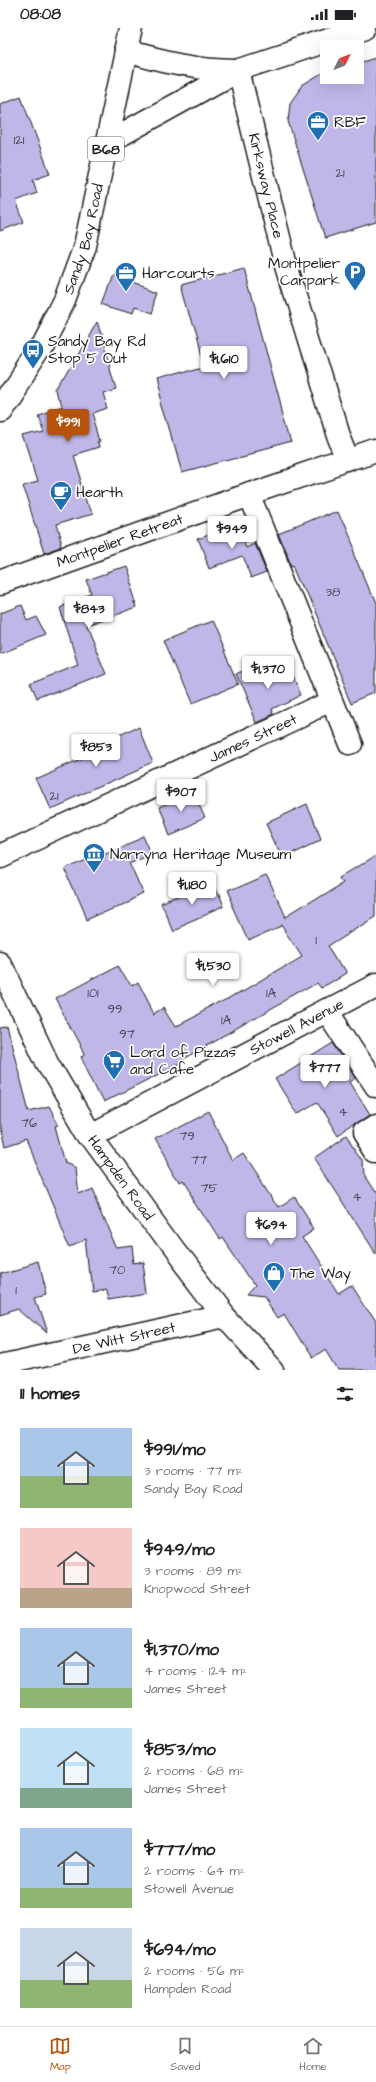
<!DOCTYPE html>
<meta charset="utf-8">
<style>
:root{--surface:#fff;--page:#f6f6f6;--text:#202124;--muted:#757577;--line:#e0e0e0;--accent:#b45309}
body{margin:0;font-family:"Architects Daughter",sans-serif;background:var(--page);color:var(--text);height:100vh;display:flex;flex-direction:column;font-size:15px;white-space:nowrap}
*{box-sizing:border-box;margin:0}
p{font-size:13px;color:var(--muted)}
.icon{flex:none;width:22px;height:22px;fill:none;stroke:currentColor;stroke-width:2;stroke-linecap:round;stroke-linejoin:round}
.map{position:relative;height:1342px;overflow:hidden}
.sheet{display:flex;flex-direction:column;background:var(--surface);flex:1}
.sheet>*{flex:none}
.needle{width:26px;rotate:47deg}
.fabs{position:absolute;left:320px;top:12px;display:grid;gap:8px}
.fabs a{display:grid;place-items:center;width:44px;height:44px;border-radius:0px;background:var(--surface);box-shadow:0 4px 16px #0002;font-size:20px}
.price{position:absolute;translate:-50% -34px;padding:0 9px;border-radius:4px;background:#fff;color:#222;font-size:13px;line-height:26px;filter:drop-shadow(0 1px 2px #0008)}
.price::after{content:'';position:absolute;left:50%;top:24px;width:12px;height:9px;margin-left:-6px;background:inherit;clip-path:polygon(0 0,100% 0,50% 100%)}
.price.active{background:var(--accent);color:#fff}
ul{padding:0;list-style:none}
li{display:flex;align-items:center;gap:12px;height:100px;padding:0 20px}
li span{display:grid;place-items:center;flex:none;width:112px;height:80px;border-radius:0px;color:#555}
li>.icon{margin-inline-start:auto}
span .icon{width:48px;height:48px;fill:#fffc;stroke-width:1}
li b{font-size:17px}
h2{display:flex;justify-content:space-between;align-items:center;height:48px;padding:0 20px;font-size:17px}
.status{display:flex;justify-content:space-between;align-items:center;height:28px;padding:0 20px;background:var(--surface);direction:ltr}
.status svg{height:11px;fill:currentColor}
.tab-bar{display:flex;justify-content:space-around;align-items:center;height:56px;border-top:1px solid var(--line);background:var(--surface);font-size:11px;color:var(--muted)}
.tab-bar a{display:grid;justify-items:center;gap:2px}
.tab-bar .active{color:var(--accent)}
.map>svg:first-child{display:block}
</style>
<div class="status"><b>08:08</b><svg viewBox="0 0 49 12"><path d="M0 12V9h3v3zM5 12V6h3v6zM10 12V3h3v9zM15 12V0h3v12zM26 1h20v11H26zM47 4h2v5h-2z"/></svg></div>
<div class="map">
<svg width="376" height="1342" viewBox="0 0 376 1342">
<rect width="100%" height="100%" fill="#fff"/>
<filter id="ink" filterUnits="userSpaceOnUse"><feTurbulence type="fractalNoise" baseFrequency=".025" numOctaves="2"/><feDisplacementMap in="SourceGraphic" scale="8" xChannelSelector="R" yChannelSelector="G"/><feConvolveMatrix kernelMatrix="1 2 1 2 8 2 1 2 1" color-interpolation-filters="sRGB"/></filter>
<g filter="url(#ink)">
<g fill="#c0b6e8" stroke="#1c1c1c">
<path d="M376,29v165l-51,16 -37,-117 2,-18 12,-17 18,-11 7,-3v5h30v-14z"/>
<path d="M21,68l29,78 -17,6 4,13 -21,8 8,21 -24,9v-127z"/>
<path d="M244,240l47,175 -109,29 -26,-93 48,-13 -23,-81z"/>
<path d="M114,247l44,16 -8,23 -17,-6 -2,6 -28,-10z"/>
<path d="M97,293l19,67 -13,4 5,17 -16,5 8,27 -2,1 1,5 -26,8 18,59 -36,11 6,23 -17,6 -22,-70 16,-4 -14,-44 19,-5 -6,-17 25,-8 -4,-16z"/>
<path d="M337,482l39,93v90l-24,10 -58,-140 -3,1 -12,-30z"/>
<path d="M238,496l9,23 8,-4 12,29 -16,6 -9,-23 -33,13 -11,-29z"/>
<path d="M124,538l14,41 -52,18 20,49 -68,27 -7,-17 47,-19 -18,-58 32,-12 -6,-16z"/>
<path d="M20,578l6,14 10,-4 10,19 -46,19v-40z"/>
<path d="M211,592l27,64 -48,20 -27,-64z"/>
<path d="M288,637l13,30 -29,14 2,5 -17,8 -21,-48 18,-8 5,12z"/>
<path d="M139,700l14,35 -103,46 -14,-31 50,-22 -2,-6 27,-12 1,2z"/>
<path d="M193,764l12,26 -37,16 -11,-26z"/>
<path d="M307,776l13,35 -38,18 -16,-34z"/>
<path d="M145,807l8,18 -23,10 14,31 -57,25 -23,-52 36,-16 1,3z"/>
<path d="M376,828v60l-48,30 17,28 -23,14 -4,-5 -136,77 1,2 -80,40 -22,-45 3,-3 -2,-5 -27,-50 65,-34 12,21 6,-4 16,31 10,-6 12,19 48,-25 78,-46 -20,-31 -34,15 -22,-48 39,-17 20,44 60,-37 -3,-5z"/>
<path d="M213,855l10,24 -51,22 -10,-24z"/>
<path d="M7,999l22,84 20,-5 10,19 -3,1 10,37 9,5 3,26 14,-6 26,62 14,-2 2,17 9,-2 4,30 -39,6 -2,-10 -14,2 -6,-51 -16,7 -44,-106 -22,7 -4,-18v-102z"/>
<path d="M333,1015l23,35 -6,4 20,32 -32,22 -21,-34 -20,12 -22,-35z"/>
<path d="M208,1083l25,49 11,-7 35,54 15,-10 20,31 -12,8 37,58 13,-8 24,37v47h-37l-13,-21 -15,9 -27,-45 -7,4 -13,-20 -18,-2 9,-10 -32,-48 -3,2 -37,-58 -3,2 -25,-44z"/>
<path d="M346,1108l17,24 1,17 12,18v59l-62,-96z"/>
<path d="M38,1234l8,32 -11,3 12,37 -28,-25 -19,6v-42z"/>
</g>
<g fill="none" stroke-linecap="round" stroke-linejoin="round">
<g stroke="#1c1c1c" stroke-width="25">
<g id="minor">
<path d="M126,23c37,11 72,19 111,19"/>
<path id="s1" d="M238,42l48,196 52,169 10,26"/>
<path d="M108,114l130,-72 127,-42"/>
<path d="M249,466l101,250"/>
<path id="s2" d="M0,555l249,-89 127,-43"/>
<path id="s3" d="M0,828l332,-155"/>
<path id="s4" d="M0,935l47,99 43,73 83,114 51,67 50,54"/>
<path d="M327,983l49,75"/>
<path d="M376,1097l-12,8 12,19"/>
<path id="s5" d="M90,1107l286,-150"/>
<path id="s6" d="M0,1337l224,-49"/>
</g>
</g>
<g stroke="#1c1c1c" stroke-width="25">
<g id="major">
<path id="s7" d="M0,382l40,-61 12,-23 13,-26 20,-54 46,-218"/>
</g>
</g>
<use href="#minor" stroke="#fff" stroke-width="22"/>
<use href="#major" stroke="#fff" stroke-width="22"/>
</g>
</g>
<defs>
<g id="office-pin" transform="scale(1.15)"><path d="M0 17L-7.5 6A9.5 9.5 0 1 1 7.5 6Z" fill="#1f6fb2" stroke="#fff"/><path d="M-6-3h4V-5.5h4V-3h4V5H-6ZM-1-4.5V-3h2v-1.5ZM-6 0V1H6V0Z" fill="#fff"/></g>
<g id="parking-pin" transform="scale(1.15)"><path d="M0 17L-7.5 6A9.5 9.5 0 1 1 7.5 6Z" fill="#1f6fb2" stroke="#fff"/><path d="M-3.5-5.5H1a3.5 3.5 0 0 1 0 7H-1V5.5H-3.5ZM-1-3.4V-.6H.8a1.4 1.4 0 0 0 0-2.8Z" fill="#fff"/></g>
<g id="bus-pin" transform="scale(1.15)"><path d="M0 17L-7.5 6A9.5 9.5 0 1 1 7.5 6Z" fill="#1f6fb2" stroke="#fff"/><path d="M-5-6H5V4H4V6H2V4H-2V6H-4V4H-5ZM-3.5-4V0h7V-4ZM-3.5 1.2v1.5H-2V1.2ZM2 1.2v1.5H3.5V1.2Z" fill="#fff"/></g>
<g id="cafe-pin" transform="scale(1.15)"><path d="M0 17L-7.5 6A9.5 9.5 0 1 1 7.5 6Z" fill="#1f6fb2" stroke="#fff"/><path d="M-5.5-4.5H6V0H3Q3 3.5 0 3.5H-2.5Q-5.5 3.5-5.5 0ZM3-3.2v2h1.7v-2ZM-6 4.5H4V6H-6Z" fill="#fff"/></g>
<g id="museum-pin" transform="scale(1.15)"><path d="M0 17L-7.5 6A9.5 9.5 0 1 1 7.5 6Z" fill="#1f6fb2" stroke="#fff"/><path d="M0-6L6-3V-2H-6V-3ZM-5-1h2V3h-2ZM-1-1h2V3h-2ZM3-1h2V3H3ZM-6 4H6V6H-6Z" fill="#fff"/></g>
<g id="supermarket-pin" transform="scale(1.15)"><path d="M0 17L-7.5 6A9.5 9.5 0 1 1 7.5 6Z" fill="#1f6fb2" stroke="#fff"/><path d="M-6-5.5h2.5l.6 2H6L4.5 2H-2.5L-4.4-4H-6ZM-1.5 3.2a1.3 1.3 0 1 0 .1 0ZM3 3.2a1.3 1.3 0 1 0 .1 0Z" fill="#fff"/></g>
<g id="shop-pin" transform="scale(1.15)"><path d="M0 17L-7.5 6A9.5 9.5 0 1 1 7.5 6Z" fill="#1f6fb2" stroke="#fff"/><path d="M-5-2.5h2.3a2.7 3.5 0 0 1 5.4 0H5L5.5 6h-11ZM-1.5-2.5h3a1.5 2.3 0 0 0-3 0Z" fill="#fff"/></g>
</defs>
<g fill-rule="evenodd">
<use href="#office-pin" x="318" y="94"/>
<use href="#parking-pin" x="355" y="244"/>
<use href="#office-pin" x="126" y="245"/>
<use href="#bus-pin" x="33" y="322"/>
<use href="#cafe-pin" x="61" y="464"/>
<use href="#museum-pin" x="94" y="826"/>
<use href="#supermarket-pin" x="114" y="1033"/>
<use href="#shop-pin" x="274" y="1245"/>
</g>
<g text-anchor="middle" stroke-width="3.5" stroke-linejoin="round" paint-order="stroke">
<g font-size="13" fill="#45424f">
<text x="19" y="116">121</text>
<text x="340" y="149">21</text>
<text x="333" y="568">38</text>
<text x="54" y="772">21</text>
<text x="316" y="916">1</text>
<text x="93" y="969">101</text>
<text x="271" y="969">1A</text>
<text x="115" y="985">99</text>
<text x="226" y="996">1A</text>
<text x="127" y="1010">97</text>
<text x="343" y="1088">4</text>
<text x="29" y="1099">76</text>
<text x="187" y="1112">79</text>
<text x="199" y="1136">77</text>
<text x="209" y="1164">75</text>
<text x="357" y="1173">4</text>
<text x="117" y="1246">70</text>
<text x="16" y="1266">1</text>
</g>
<rect fill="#fff" stroke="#606060" stroke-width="1" x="88" y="109" width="36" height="24" rx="3"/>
<g font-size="14" font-weight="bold" fill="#1c1c1c">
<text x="106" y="126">B68</text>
</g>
<g font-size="15" fill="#1c1c1c" stroke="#fff" text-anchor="start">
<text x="334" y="99">RBF</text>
<text x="340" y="240" text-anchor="end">Montpelier<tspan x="340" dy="17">Carpark</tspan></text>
<text x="142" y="250">Harcourts</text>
<text x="48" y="318">Sandy Bay Rd<tspan x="48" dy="17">Stop 5 Out</tspan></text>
<text x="76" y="469">Hearth</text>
<text x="110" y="831">Narryna Heritage Museum</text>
<text x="130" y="1029">Lord of Pizzas<tspan x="130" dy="17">and Cafe</tspan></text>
<text x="290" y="1250">The Way</text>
</g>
<g font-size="15" fill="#1c1c1c" stroke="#fff">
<text dy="5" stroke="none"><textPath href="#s1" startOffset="119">Kirksway Place</textPath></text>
<text dy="5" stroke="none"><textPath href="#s7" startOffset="192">Sandy Bay Road</textPath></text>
<text dy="5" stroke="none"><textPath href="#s2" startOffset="127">Montpelier Retreat</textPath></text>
<text dy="5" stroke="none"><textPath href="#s3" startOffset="279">James Street</textPath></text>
<text dy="5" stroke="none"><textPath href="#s5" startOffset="233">Stowell Avenue</textPath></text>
<text dy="5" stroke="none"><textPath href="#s4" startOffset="247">Hampden Road</textPath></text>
<text dy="5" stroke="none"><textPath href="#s6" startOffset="127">De Witt Street</textPath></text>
</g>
</g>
</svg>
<div class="fabs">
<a><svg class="needle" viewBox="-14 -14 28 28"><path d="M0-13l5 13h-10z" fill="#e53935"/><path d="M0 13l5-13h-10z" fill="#757577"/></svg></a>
</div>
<b class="price" style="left:224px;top:352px">$1,610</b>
<b class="price active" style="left:68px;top:415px">$991</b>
<b class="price" style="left:232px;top:522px">$949</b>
<b class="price" style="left:89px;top:602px">$843</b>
<b class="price" style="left:268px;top:662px">$1,370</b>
<b class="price" style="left:96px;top:740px">$853</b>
<b class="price" style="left:181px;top:785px">$907</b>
<b class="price" style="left:192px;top:878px">$1,180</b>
<b class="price" style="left:213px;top:959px">$1,530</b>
<b class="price" style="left:325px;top:1061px">$777</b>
<b class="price" style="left:271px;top:1218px">$694</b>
</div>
<section class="sheet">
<h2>11 homes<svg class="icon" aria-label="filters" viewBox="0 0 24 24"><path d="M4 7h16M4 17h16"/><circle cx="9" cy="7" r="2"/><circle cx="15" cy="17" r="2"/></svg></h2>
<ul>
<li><span style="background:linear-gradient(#a9c7e8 60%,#8fb573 0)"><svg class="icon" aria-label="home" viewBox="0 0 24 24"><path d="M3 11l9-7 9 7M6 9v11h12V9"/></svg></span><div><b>$991/mo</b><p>3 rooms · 77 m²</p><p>Sandy Bay Road</p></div></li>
<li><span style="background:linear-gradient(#f6c9c9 75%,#b9a48a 0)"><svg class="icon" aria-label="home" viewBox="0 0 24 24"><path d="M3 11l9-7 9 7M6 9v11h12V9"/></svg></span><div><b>$949/mo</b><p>3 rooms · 89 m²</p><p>Knopwood Street</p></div></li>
<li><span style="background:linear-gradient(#a9c7e8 75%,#8fb573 0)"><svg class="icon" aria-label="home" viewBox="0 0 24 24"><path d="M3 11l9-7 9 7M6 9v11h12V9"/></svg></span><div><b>$1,370/mo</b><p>4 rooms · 124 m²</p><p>James Street</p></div></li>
<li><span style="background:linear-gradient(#bfe0f5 75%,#7fa58c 0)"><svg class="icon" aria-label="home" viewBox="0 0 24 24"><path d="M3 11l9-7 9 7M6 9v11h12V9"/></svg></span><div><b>$853/mo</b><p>2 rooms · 68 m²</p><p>James Street</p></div></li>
<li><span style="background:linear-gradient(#a9c7e8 75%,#8fb573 0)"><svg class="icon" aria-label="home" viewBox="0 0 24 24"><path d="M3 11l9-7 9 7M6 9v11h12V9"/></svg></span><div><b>$777/mo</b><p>2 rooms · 64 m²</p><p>Stowell Avenue</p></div></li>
<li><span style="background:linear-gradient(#c9d6e8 65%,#8fb573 0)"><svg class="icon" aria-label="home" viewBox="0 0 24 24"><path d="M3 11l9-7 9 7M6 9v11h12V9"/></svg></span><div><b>$694/mo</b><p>2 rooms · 56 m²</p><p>Hampden Road</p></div></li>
</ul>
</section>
<nav class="tab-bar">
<a class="active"><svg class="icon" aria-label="map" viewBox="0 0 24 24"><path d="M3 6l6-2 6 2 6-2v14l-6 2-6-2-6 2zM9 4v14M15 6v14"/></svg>Map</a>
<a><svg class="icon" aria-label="saved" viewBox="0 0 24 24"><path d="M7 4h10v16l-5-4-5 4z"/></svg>Saved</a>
<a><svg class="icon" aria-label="home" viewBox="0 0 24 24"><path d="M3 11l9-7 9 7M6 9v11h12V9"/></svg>Home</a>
</nav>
